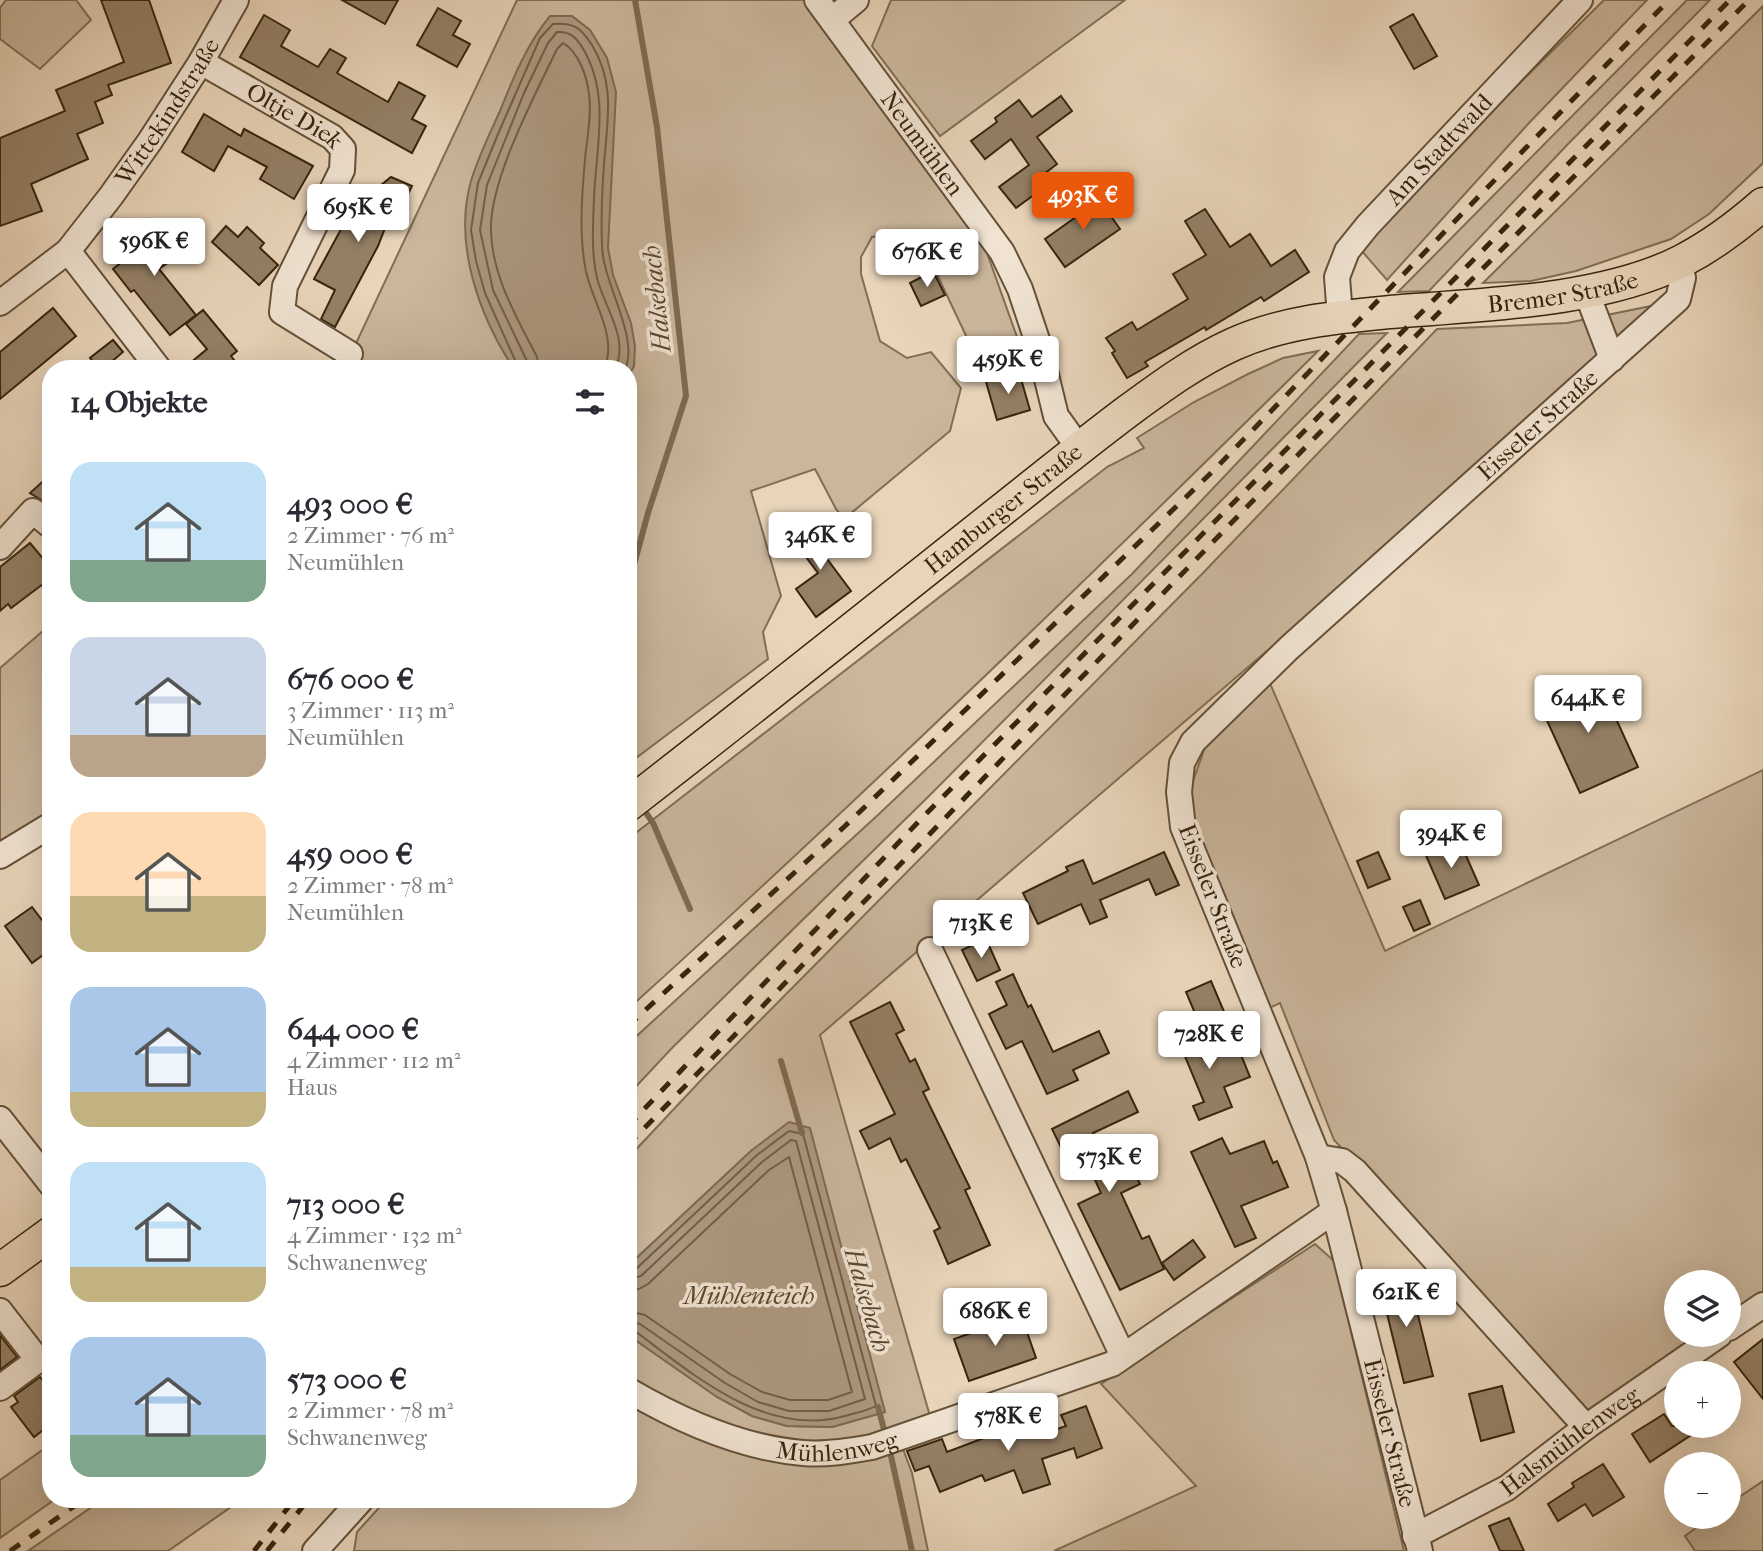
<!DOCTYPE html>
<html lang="de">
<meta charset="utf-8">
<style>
:root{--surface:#fff;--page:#f2f2f3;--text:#2b2b33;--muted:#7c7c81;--accent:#ea580c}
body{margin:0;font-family:"IM FELL French Canon",serif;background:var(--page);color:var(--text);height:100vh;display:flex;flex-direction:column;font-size:26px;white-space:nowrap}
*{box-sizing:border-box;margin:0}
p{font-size:23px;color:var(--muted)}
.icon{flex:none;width:38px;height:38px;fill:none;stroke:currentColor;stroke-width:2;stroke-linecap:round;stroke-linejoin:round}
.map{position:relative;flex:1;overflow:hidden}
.drawer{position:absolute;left:42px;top:360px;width:595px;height:1148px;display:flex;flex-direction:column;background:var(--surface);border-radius:28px;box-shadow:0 7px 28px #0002}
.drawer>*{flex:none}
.controls{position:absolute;left:1664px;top:1270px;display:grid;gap:14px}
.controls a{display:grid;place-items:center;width:77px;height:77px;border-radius:50%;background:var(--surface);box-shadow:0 7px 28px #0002;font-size:35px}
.price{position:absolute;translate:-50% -60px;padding:0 16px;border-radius:7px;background:#fff;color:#222;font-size:23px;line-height:46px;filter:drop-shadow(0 2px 4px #0008)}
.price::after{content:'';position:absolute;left:50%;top:42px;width:21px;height:16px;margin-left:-10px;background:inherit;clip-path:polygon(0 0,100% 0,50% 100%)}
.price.on{background:var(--accent);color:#fff}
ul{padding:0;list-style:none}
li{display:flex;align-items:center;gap:21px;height:175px;padding:0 28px}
li span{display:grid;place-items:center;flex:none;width:196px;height:140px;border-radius:21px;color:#555}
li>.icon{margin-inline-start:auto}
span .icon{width:84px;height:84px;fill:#fffc;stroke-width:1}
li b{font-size:30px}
h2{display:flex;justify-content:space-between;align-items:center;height:84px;padding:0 28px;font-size:30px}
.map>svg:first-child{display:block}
</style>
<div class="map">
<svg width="1763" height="1551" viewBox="0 0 1763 1551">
<rect width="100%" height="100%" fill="#e8d4b9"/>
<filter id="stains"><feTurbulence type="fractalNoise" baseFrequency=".00286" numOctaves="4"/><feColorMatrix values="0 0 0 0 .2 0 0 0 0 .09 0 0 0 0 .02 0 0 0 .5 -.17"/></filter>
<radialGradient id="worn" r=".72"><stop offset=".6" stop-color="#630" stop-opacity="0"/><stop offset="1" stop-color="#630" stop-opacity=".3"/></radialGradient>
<g fill="#cab69c" stroke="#816e54" stroke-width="2">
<path d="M6,0h70l15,20 -51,49 -40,-30v-31z"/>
<path d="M517,0h291l174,239 40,112 -44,10 -43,-91 -24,-8 -13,-17 -13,-10 -13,2 -11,20v17l19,67 27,17 24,-6 30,36 -11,43 -106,88 -8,-10 -21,-40 -64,22 30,105 -18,36 5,27 -140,105v-395h-284z"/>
<path d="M891,0h234l-185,136 -68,-90z"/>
<path d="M1604,0h43l-118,123 -142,157 -26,-30 45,-55z"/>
<path d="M1687,0h23l-142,144 -139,147 -31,1z"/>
<path d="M1763,6v157l-54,51 -38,25 -95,32 -45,10 -48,2z"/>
<path d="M1656,305l-217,198 -619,532 110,381 -33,17 15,40 16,78h-574l3,-19 29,-32h242v-165l89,62 35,19 35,10 45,1 53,-15 -6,-22 -127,-240 -124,116v-108l75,-80 498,-503 236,-246 130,-6z"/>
<path d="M1387,333l-455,460 -260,255 -44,47v-51l251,-230 253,-240 227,-240z"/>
<path d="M1318,351c-226,224 -454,445 -690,658v-170l479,-372 37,-19 -7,-10 57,-36 54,-28 35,-16z"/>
<path d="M51,624v186l-51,32v-174z"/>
<path d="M1269,681l116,270 378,-181v524l-34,23v-34h-53v52h25l-113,78 -254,-273 -54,-137 -11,5 -76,-184 -2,-37 14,-40z"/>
<path d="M1315,1244l19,17 70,290h-350l142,-65 -95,-102z"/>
<path d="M51,1444v56h3l-54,38v-58z"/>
<path d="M1763,1481v70h-68l-10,-15 26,-19h18v-13z"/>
<path d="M102,1500h139l-73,51h-140z"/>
</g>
<g fill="#ac987f" stroke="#7e6a51" stroke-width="2">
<path d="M550,16h22l18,14 17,28 9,34 -8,156 5,27 18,48 4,23 -1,20 -6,12v-9h-114c-35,-53 -61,-125 -43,-188 7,-24 19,-48 29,-70 13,-33 27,-67 50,-95z"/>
<path d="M789,1122l21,6 75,284 -53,15 -45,-1 -35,-10 -35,-19 -89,-62v-69l124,-116z"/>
</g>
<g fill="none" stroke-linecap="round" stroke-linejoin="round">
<g stroke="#725e46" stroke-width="2">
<path d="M519,369l-34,-76 -9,-32 -5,-31 7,-47 20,-49 42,-96 13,-14c21,-2 28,4 39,21 24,40 15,76 12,120 -2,26 -3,54 -2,80 0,37 38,93 23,124"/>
<path d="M528,369l-1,-8 -34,-71 -13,-60 7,-45 37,-92 24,-50 9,-11c12,-1 19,5 25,15 29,47 14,99 12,151 -1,27 -3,54 3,80 7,29 33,61 18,91"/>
<path d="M539,369l-2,-12c-20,-39 -45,-81 -46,-126 -2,-50 44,-136 66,-182l6,-6c16,9 24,34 26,51 3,21 -2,44 -4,65 -3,34 -6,73 0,107 5,34 34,69 19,103"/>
<path d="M628,1271l8,-2 121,-114 32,-24 14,3 73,272c-9,5 -21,7 -31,10 -79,22 -150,-40 -210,-85l-7,-1"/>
<path d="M628,1280l13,-4 121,-114 29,-22 5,1 69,258 -36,12h-40l-31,-9 -33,-19 -85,-59 -12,-3"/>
<path d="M628,1290l11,-1 9,-5 121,-114 20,-13 63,235 -24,8h-38l-28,-8 -32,-18 -85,-59 -17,-4"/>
</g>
<g stroke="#7e6a51" stroke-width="6">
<path d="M628,587l20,-74 38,-117 -29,-269 -22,-127"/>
<path d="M642,807l11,16 37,86"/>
<path d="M781,1061l21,72"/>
<path d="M878,1407l8,30"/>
<path d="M889,1447l23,104"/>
</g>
</g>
<g fill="#948066" stroke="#38250d" stroke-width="2">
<path d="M101,0h48l22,63 -63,22 4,10 -17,7 8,21 -26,11 11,25 -57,25 11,27 -42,15v-88l65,-27 -9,-21 68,-28z"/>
<path d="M342,0h56l-13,24z"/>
<path d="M438,8l23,13 -8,14 17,9 -13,23 -40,-22z"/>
<path d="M1413,14l24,42 -23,13 -24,-42z"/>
<path d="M264,15l26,15 -9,16 37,21 12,-18 16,9 -9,15 51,29 11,-20 26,14 -13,23 14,7 -14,27 -172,-96z"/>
<path d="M1061,96l11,15 -35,26 20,27 -13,10 6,9 -34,25 -17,-21 30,-22 -18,-26 -26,20 -14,-18 26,-19 -2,-4 24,-18 13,17z"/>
<path d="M204,114l37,22 3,-7 69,37 -19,33 -34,-20 7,-12 -39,-21 -14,25 -32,-19z"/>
<path d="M391,177l21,9 -10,20 -8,-1 -16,41 -43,81 -14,-8 14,-29 -21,-11 51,-94 10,5z"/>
<path d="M1095,194l25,35 -55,38 -20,-28 38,-27 -4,-7z"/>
<path d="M1205,209l25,38 20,-13 21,32 24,-16 14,22 -45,29 -3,-4 -55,33 -1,-3 -60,35 3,4 -21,12 -15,-25 3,-2 -9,-13 26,-16 5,8 51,-31 -15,-25 33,-19 -21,-34z"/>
<path d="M147,219l30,37 -18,13 37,46 -26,20 -36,-45 -3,2 -18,-23 24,-19 -11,-13z"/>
<path d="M226,226l12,11 9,-10 17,16 -4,5 18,17 -19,20 -47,-43z"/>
<path d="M933,271l12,24 -24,11 -11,-23z"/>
<path d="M53,308l23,28 -76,63v-47z"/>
<path d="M203,310l34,41 -6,5 10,13h-58l24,-20 -21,-25z"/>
<path d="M113,340l10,12 -20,17h-4l-9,-11z"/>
<path d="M1019,372l11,38 -33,10 -11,-38z"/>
<path d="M51,474v32l-21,-13z"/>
<path d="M822,521l12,15 -15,12 32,43 -35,26 -20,-28 22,-16 -24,-32z"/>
<path d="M30,543l21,25v10l-40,30 -3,-4 -8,7v-44z"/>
<path d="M1597,677l41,90 -58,26 -41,-90z"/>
<path d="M1448,840l6,15 10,-4 15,34 -34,14 -21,-48z"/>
<path d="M1164,852l15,33 -23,10 -7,-16 -49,21 7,17 -17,7 -9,-20 -43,20 -15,-31 45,-22 -2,-4 17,-7 10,24z"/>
<path d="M1378,852l12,27 -22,9 -11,-27z"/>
<path d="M1420,900l10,24 -16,7 -11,-24z"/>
<path d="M32,907l19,25v17l-19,14 -27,-37z"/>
<path d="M986,939l14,31 -23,11 -15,-31z"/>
<path d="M1013,974l15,33 3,-2 22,47 46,-21 10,22 -36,17 5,10 -31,14 -25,-53 -16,8 -17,-35 18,-9 -11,-23z"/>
<path d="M1211,981l14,33 -25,11 -14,-33z"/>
<path d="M890,1002l14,28 -8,4 14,28 5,-3 14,30 -6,3 47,96 -5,2 25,55 -42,19 -14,-33 6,-3 -34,-69 -5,3 -11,-24 -21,11 -9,-18 35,-17 -45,-92z"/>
<path d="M1187,1022l16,37 34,-14 13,32 -26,10 8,20 -33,13 -6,-14 11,-4 -22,-53 -15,7 -6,-15 15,-7 -2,-6z"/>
<path d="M1128,1091l10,21 -45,21 20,41 19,-8 8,18 -19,9 21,46 7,-3 15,33 -44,21 -42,-86 23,-11 -14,-31 -15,8 -20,-41z"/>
<path d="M1222,1138l8,16 34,-13 9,22 4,-2 11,26 -47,19 15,32 -21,9 -44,-95z"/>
<path d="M1193,1240l12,17 -31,23 -12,-17z"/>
<path d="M1408,1275l25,101 -29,7 -25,-102z"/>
<path d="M1021,1315l15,43 -67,23 -15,-42z"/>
<path d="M0,1335l17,22 -17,13z"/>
<path d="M1763,1339v60l-29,-37z"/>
<path d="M40,1377l11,13v34l-17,13 -23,-30 7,-5 -4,-6z"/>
<path d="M1502,1386l12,46 -33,9 -12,-47z"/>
<path d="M1086,1406l16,42 -25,10 -3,-10 -32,11 8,25 -27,9 -9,-23 -29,11 -3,-6 -42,17 -11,-26 -14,5 -8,-20 35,-12 5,13 82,-31 5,16 32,-11 -5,-11z"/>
<path d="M1664,1414l8,12h33l-55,36 -18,-28z"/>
<path d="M1603,1464l21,33 -31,19 -8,-12 -27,17 -10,-17 26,-17 -2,-4z"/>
<path d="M1509,1518l15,33h-24l-11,-25z"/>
</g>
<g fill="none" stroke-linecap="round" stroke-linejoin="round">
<g stroke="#645138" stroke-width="28">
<g id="minor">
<path id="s1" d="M817,0l185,252 18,37 19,57 17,70 23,32"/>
<path d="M832,20l24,-20"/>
<path id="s2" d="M201,62l131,75 11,12 -1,21 -57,116 -3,26 68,42"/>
<path d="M68,251l91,118"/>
<path d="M1586,291l26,68"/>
<path id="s3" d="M0,303l68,-52 43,-55 39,-55 51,-79 35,-62"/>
<path id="s4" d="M1340,317l-3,-40 10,-26 21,-26 212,-225"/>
<path d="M0,547l33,-36 18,15"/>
<path d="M0,856l51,-31"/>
<path d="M930,950l193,406"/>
<path d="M0,1119l51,65"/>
<path d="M1318,1157l24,4 13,10 231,256"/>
<path d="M0,1311l38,49 -38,28"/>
<path d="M1729,1328l34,-23"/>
<path id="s5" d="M628,1390c53,31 114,58 175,63 23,2 47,-2 69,-6l240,-83 222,-153"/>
<path id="s6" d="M1415,1536l92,-48 79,-61 133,-92"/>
<path d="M315,1551l46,-51"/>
<path id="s7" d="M1420,1551l-86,-340 -16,-54 -135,-330 -4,-35 3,-29 11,-21 96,-94 389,-349 5,-21 -3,-16"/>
</g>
</g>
<g stroke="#38250d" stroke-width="35">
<g id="major">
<path id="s8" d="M628,805c124,-96 247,-194 370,-292 43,-34 86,-69 130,-102 34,-25 68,-50 106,-67 49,-22 103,-27 156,-32 88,-7 212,-10 292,-51 29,-15 56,-35 81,-57"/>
<path d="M0,1270l51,-37"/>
</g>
</g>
<use href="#minor" stroke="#f0e3d2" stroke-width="24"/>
<use href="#major" stroke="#e8d4b9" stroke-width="32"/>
<g stroke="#38250d" stroke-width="5" stroke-dasharray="12 12" stroke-linecap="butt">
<path d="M628,1026l217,-200 368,-355 456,-471"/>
<path d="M628,1126l294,-308 808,-818"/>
<path d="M628,1145l645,-665 476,-480"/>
<path d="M10,1551l73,-51"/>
<path d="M254,1551l40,-51"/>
<path d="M267,1551l41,-51"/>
</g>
</g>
<g text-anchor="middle" stroke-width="7" stroke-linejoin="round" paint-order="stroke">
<g font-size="24" fill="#38250d" stroke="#f0e3d2">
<text dy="8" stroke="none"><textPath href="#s3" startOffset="257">Wittekindstraße</textPath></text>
<text dy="8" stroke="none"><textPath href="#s2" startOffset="108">Oltje Diek</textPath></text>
<text dy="8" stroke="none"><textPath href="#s1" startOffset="178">Neumühlen</textPath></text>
<text dy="8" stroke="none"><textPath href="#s4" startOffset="205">Am Stadtwald</textPath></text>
<text dy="8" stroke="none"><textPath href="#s8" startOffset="1096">Bremer Straße</textPath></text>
<text dy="8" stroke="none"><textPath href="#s7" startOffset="1320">Eisseler Straße</textPath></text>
<text dy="8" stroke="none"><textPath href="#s8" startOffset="478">Hamburger Straße</textPath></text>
<text transform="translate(1213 896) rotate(69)" y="8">Eisseler Straße</text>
<text transform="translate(1390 1433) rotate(76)" y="8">Eisseler Straße</text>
<text dy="8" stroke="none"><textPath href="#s5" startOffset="222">Mühlenweg</textPath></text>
<text dy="8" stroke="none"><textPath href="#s6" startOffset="182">Halsmühlenweg</textPath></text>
</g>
<g font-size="26" font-style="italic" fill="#5b482f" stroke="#f0e3d2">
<text transform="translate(656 299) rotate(-96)" y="9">Halsebach</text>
<text x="749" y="1304">Mühlenteich</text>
<text transform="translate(868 1300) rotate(74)" y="9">Halsebach</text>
</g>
</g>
<rect width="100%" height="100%" filter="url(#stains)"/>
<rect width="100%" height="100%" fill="url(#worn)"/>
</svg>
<div class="controls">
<a><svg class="icon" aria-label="layers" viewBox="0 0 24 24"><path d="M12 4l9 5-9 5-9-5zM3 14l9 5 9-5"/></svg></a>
<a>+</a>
<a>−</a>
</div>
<b class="price on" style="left:1083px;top:232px">493K €</b>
<b class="price" style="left:358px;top:244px">695K €</b>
<b class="price" style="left:154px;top:278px">596K €</b>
<b class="price" style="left:927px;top:289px">676K €</b>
<b class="price" style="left:1008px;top:396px">459K €</b>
<b class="price" style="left:820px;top:572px">346K €</b>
<b class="price" style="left:1588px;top:735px">644K €</b>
<b class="price" style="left:1451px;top:870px">394K €</b>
<b class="price" style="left:981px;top:960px">713K €</b>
<b class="price" style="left:1209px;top:1071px">728K €</b>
<b class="price" style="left:1109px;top:1194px">573K €</b>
<b class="price" style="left:1406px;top:1329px">621K €</b>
<b class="price" style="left:995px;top:1348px">686K €</b>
<b class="price" style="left:1008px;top:1453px">578K €</b>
<section class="drawer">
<h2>14 Objekte<svg class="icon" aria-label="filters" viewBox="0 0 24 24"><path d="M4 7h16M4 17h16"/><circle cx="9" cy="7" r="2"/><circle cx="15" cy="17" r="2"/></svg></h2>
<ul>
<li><span style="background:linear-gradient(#bfe0f5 70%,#7fa58c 0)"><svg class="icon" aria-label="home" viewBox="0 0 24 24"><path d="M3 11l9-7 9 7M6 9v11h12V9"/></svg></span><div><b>493 000 €</b><p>2 Zimmer · 76 m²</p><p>Neumühlen</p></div></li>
<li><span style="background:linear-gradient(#c9d6e8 70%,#b9a48a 0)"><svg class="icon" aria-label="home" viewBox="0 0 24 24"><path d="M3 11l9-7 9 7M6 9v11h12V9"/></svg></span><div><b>676 000 €</b><p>3 Zimmer · 113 m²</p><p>Neumühlen</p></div></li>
<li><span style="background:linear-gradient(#ffd9b3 60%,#c2b280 0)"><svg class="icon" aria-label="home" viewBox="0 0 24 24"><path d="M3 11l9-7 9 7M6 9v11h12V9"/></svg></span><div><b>459 000 €</b><p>2 Zimmer · 78 m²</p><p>Neumühlen</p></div></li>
<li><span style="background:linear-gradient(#a9c7e8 75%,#c2b280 0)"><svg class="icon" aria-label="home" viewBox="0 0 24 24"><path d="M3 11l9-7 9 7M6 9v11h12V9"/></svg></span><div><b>644 000 €</b><p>4 Zimmer · 112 m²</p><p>Haus</p></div></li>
<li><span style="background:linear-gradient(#bfe0f5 75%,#c2b280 0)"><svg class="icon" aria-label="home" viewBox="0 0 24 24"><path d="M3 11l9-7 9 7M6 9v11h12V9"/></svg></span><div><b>713 000 €</b><p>4 Zimmer · 132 m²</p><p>Schwanenweg</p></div></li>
<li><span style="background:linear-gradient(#a9c7e8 70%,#7fa58c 0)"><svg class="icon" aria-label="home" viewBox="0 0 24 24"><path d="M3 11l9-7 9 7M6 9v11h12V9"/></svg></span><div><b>573 000 €</b><p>2 Zimmer · 78 m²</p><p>Schwanenweg</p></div></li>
</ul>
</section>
</div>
